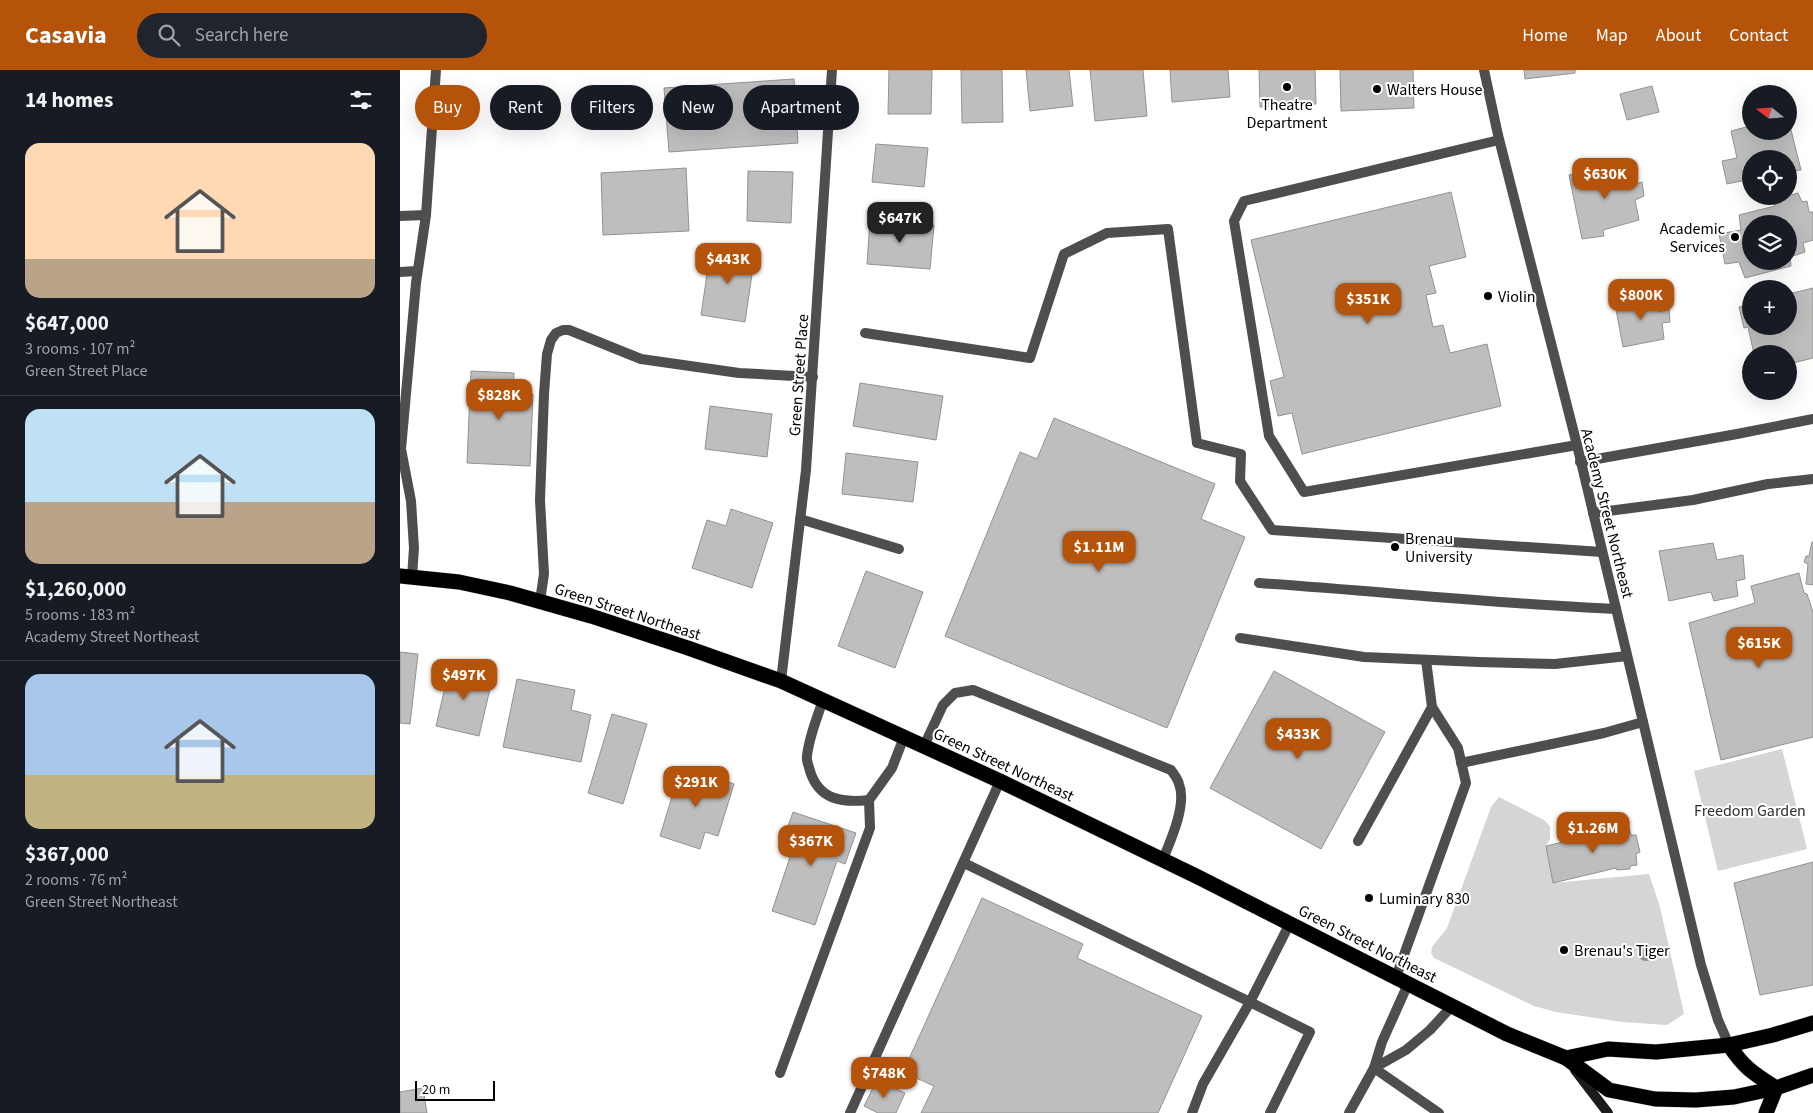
<!DOCTYPE html>
<meta charset="utf-8">
<style>
:root{--surface:#171b24;--page:#20242c;--text:#f1f3f6;--muted:#9ea1a6;--line:#363941;--accent:#b45309}
body{margin:0;font-family:"Source Sans 3",sans-serif;background:var(--page);color:var(--text);height:100vh;display:flex;flex-direction:column;font-size:19px;white-space:nowrap}
*{box-sizing:border-box;margin:0}
p{font-size:16px;color:var(--muted)}
.icon{flex:none;width:28px;height:28px;fill:none;stroke:currentColor;stroke-width:2;stroke-linecap:round;stroke-linejoin:round}
.map{position:relative;flex:1;overflow:hidden}
.panel{display:flex;flex-direction:column;background:var(--surface);width:400px}
.panel>*{flex:none}
.guide{position:absolute;left:15px;top:15px;width:475px;height:45px;display:flex;gap:10px}
.needle{width:32px;rotate:287deg}
.fabs{position:absolute;left:1342px;top:15px;display:grid;gap:10px}
.fabs a{display:grid;place-items:center;width:55px;height:55px;border-radius:50%;background:var(--surface);box-shadow:0 5px 20px #0002;font-size:25px}
.scale{position:absolute;left:15px;bottom:12px;width:80px;box-sizing:border-box;padding-left:5px;border:2px solid #000;border-top:0;font-size:14px;line-height:18px;white-space:nowrap;color:#000;-webkit-text-stroke:4px #fff;paint-order:stroke}
.price{position:absolute;translate:-50% -42px;padding:0 11px;border-radius:10px;background:var(--accent);color:#fff;font-size:16px;line-height:32px;filter:drop-shadow(0 1px 2px #0008)}
.price::after{content:'';position:absolute;left:50%;top:30px;width:15px;height:11px;margin-left:-8px;background:inherit;clip-path:polygon(0 0,100% 0,50% 100%)}
.price.active{background:#222;color:#fff}
ul{padding:0;list-style:none}
li{display:grid;align-content:center;gap:10px;height:265px;padding:0 25px}
li+li{border-top:1px solid var(--line)}
li span{display:grid;place-items:center;height:155px;border-radius:15px;color:#555}
li>.icon{margin-inline-start:auto}
span .icon{width:90px;height:90px;fill:#fffc;stroke-width:1}
li b{font-size:21px}
h2{display:flex;justify-content:space-between;align-items:center;height:60px;padding:0 25px;font-size:21px}
.tag{padding:0 18px;border-radius:22px;background:var(--surface);box-shadow:0 5px 20px #0002;font-size:18px;line-height:45px}
.tag.active{background:var(--accent);color:#fff}
header{display:flex;align-items:center;gap:30px;box-sizing:border-box;height:70px;padding:0 25px;background:var(--accent);color:#fff}
header strong{font-size:24px}
nav{display:flex;gap:28px;margin-inline-start:auto;font-size:18px}
.search{width:350px;height:45px;background:var(--page);display:flex;align-items:center;gap:12px;box-sizing:border-box;padding:0 18px;border-radius:28px;color:var(--muted);font-size:19px}
main{display:flex;flex:1;min-height:0}
.map>svg:first-child{display:block}
</style>
<header>
<strong>Casavia</strong>
<div class="search"><svg class="icon" aria-label="search" viewBox="0 0 24 24"><circle cx="10" cy="10" r="6"/><path d="M15 15l6 6"/></svg>Search here</div>
<nav><a>Home</a><a>Map</a><a>About</a><a>Contact</a></nav>
</header>
<main>
<section class="panel">
<h2>14 homes<svg class="icon" aria-label="filters" viewBox="0 0 24 24"><path d="M4 7h16M4 17h16"/><circle cx="9" cy="7" r="2"/><circle cx="15" cy="17" r="2"/></svg></h2>
<ul>
<li><span style="background:linear-gradient(#ffd9b3 75%,#b9a48a 0)"><svg class="icon" aria-label="home" viewBox="0 0 24 24"><path d="M3 11l9-7 9 7M6 9v11h12V9"/></svg></span><div><b>$647,000</b><p>3 rooms · 107 m²</p><p>Green Street Place</p></div></li>
<li><span style="background:linear-gradient(#bfe0f5 60%,#b9a48a 0)"><svg class="icon" aria-label="home" viewBox="0 0 24 24"><path d="M3 11l9-7 9 7M6 9v11h12V9"/></svg></span><div><b>$1,260,000</b><p>5 rooms · 183 m²</p><p>Academy Street Northeast</p></div></li>
<li><span style="background:linear-gradient(#a9c7e8 65%,#c2b280 0)"><svg class="icon" aria-label="home" viewBox="0 0 24 24"><path d="M3 11l9-7 9 7M6 9v11h12V9"/></svg></span><div><b>$367,000</b><p>2 rooms · 76 m²</p><p>Green Street Northeast</p></div></li>
</ul>
</section>
<div class="map">
<svg width="1413" height="1043" viewBox="0 0 1413 1043">
<rect width="100%" height="100%" fill="#fff"/>
<g fill="#d5d5d5">
<path d="M1382,679l25,100 -89,22 -24,-100z"/>
<path d="M1099,727l45,23 6,6v13l-4,7 7,37 96,-9 11,33 24,107 -17,11 -45,-3 -66,-10 -22,-6 -100,-48 -3,-5 1,-6 15,-19 44,-121z"/>
</g>
<g fill="#bebebe" stroke="#929292" fill-rule="evenodd">
<path d="M489,0h43l-1,44h-43z"/>
<path d="M561,0h41l1,52 -41,1z"/>
<path d="M626,0h43l4,36 -43,5z"/>
<path d="M690,0h53l4,46 -52,5z"/>
<path d="M770,0h58l2,27 -58,5z"/>
<path d="M859,0h56l1,34 -56,3z"/>
<path d="M940,0h73l1,38 -73,3z"/>
<path d="M1124,0h51v3l-50,6z"/>
<path d="M394,9l4,64 -129,9 -5,-64z"/>
<path d="M1252,16l7,26 -32,8 -7,-26z"/>
<path d="M1351,48v13h38v-9l12,48 -9,1v3l-3,1v-16h-38v20l-24,5 -5,-23 15,-3 -6,-27 19,-5 -1,-7z"/>
<path d="M476,74l52,4 -4,39 -52,-5z"/>
<path d="M1227,92l3,8h3l2,14 7,-2 2,14 -9,4 4,20 -36,10 1,6 -22,3 -13,-64 53,-8z"/>
<path d="M286,98l3,63 -86,4 -2,-62z"/>
<path d="M348,101l45,1 -2,51 -44,-2z"/>
<path d="M1051,122l15,65 -37,9 7,27 -10,2 7,32 10,-2 7,28 37,-9 14,62 -199,48 -10,-41 -14,3 -8,-35 14,-4 -33,-137z"/>
<path d="M1398,123l4,9 5,-1 2,11h4v28l-10,3 2,9 -15,5 1,9 -46,12 -6,-16 -14,2 -6,-30 22,-4 -2,-15 36,-9 -2,-6zM1351,154h38v37h-38z"/>
<path d="M470,150l64,5 -4,44 -63,-5z"/>
<path d="M311,177l44,7 -10,68 -44,-7z"/>
<path d="M1413,218v70l-24,6v-10h-35l-6,-27 -4,1 -5,-21 12,-3v22h38v-32z"/>
<path d="M1255,226l3,16 11,-3 1,13 -8,1 2,16 -41,8 -8,-43z"/>
<path d="M71,301l43,2 -1,21h20l-3,72 -63,-3z"/>
<path d="M460,313l83,13 -7,44 -83,-14z"/>
<path d="M310,336l62,8 -5,43 -62,-8z"/>
<path d="M654,348l161,66 -14,35 44,18 -78,191 -222,-92 75,-184 17,7z"/>
<path d="M446,383l72,9 -5,40 -71,-8z"/>
<path d="M331,439l42,14 -21,65 -60,-20 15,-48 19,6z"/>
<path d="M1412,472h1v43l-7,-1 2,-20 -4,-2 2,-6h3z"/>
<path d="M1313,473l4,17 26,-5 2,24 -9,2 2,15 -24,5 -3,-9 -42,9 -10,-50z"/>
<path d="M466,501l57,21 -28,76 -57,-22z"/>
<path d="M1399,503l5,20 3,1 6,18v125l-92,23 -32,-137 66,-20 -4,-17z"/>
<path d="M0,582l18,2 -8,70 -10,-1z"/>
<path d="M50,596l43,10 -14,60 -43,-10z"/>
<path d="M874,601l111,61 -64,117 -111,-61z"/>
<path d="M117,609l58,11 -4,20 20,5 -10,47 -78,-15z"/>
<path d="M212,644l35,10 -24,80 -35,-11z"/>
<path d="M281,697l53,17 -16,52 -13,-4 -5,17 -40,-13z"/>
<path d="M393,742l63,21 -11,31 -8,-3 -22,64 -43,-14 26,-78 -11,-4z"/>
<path d="M1220,756l2,2 7,-1 2,8h5l4,17 -4,2 1,11 -7,1v3l-13,1 -1,-2 -63,15 -7,-37 21,-5 -3,-4 17,-4 2,3z"/>
<path d="M1413,792v123l-53,10 -26,-112z"/>
<path d="M582,828l101,46 -6,14 125,58 -44,97h-237l13,-27 -31,-14z"/>
<path d="M477,1010l28,13 -9,20h-18l-14,-7z"/>
<path d="M23,1018l4,25h-27v-21z"/>
</g>
<g fill="none" stroke-linecap="round" stroke-linejoin="round">
<g stroke="#dbdbdb" stroke-width="16">
<g id="highway">
<path d="M0,506l59,6 51,11 81,23 97,32 93,33 219,100 198,96 309,157 59,24 43,32 46,9 41,1 38,-3 42,-9 37,-13"/>
<path d="M1329,975c15,23 24,28 47,43l-10,25"/>
<path d="M1166,988l42,-9 48,3 73,-7 44,-10 40,-12"/>
</g>
</g>
<g stroke="#4e4e4e" stroke-width="10">
<path d="M1099,70l-255,61 -10,20 35,215 35,56 273,-47"/>
<path d="M0,146l26,-1"/>
<path d="M0,202l17,-1"/>
<path d="M465,263l165,25 34,-104 43,-21 61,-4 29,214 44,11 -1,27 32,49 330,22"/>
<path d="M1180,392l157,-28 76,-15"/>
<path d="M1193,443l100,-13 75,-16 45,-5"/>
<path d="M400,449l99,30"/>
<path d="M12,507l2,-29 -3,-47 -10,-52 15,-166 10,-68 10,-145"/>
<path d="M859,513c119,8 238,21 357,26"/>
<path d="M140,531l4,-27 -4,-74 4,-106 3,-40 4,-14 5,-7 7,-3h6l72,29 98,14 74,4"/>
<path d="M840,568l124,19 115,5 76,2 72,-8"/>
<path d="M423,630c-6,18 -14,37 -16,56 -1,5 2,10 3,15 9,29 32,32 59,29"/>
<path d="M524,676l19,-41 12,-12 18,-3 198,80c3,4 7,9 8,14 8,20 -8,56 -16,75"/>
<path d="M1061,693l143,-30 39,-11"/>
<path d="M958,771l74,-134 -6,-47"/>
<path d="M564,793l286,139 -47,82 -11,29"/>
<path d="M996,907l70,-194 -8,-35 -26,-41"/>
<path d="M974,998l32,-18 24,-20 22,-24"/>
<path d="M974,998l65,45"/>
<path d="M380,1003l90,-245 -1,-28 23,-32 12,-31"/>
<path d="M450,1043l150,-332"/>
<path d="M870,1043l40,-81 -60,-30 40,-79"/>
<path d="M949,1043l25,-45 8,-26 26,-58"/>
</g>
<g stroke="#4e4e4e" stroke-width="10">
<path d="M1084,0l14,65 79,310 124,520 17,55 11,25"/>
<path d="M381,611l25,-211 26,-400"/>
</g>
<path stroke="#1b1b1b" stroke-width="10" d="M1175,1000l33,43"/>
<use href="#highway" stroke="#000" stroke-width="15"/>
</g>
<circle fill="#8b8b8b" cx="1246" cy="883" r="8"/>
<g fill="#000" stroke="#fff" stroke-width="2">
<circle cx="887" cy="17" r="5"/>
<circle cx="977" cy="19" r="5"/>
<circle cx="1335" cy="167" r="5"/>
<circle cx="1088" cy="226" r="5"/>
<circle cx="995" cy="477" r="5"/>
<circle cx="969" cy="828" r="5"/>
<circle cx="1164" cy="880" r="5"/>
</g>
<g text-anchor="middle" stroke-width="4" stroke-linejoin="round" paint-order="stroke">
<g font-size="16" fill="#000" stroke="#fff" text-anchor="start">
<text x="987" y="25">Walters House</text>
<text x="887" y="40" text-anchor="middle">Theatre<tspan x="887" dy="18">Department</tspan></text>
<text x="1325" y="164" text-anchor="end">Academic<tspan x="1325" dy="18">Services</tspan></text>
<text x="1098" y="232">Violin</text>
<text x="1005" y="474">Brenau<tspan x="1005" dy="18">University</tspan></text>
<text x="979" y="834">Luminary 830</text>
<text x="1174" y="886">Brenau's Tiger</text>
</g>
<g font-size="16" fill="#000" stroke="#fff">
<text transform="translate(398 305) rotate(-86)" y="6">Green Street Place</text>
<text transform="translate(1208 443) rotate(76)" y="6">Academy Street Northeast</text>
<text transform="translate(228 541) rotate(18)" y="6">Green Street Northeast</text>
<text transform="translate(604 694) rotate(25)" y="6">Green Street Northeast</text>
<text transform="translate(968 873) rotate(27)" y="6">Green Street Northeast</text>
</g>
<g font-size="16" fill="#2c2c2c" stroke="#fff">
<text x="1350" y="746">Freedom Garden</text>
</g>
</g>
</svg>
<div class="fabs">
<a><svg class="needle" viewBox="-14 -14 28 28"><path d="M0-13l5 13h-10z" fill="#e53935"/><path d="M0 13l5-13h-10z" fill="#9ea1a6"/></svg></a>
<a><svg class="icon" aria-label="locate" viewBox="0 0 24 24"><circle cx="12" cy="12" r="6"/><path d="M12 2v4M12 18v4M2 12h4M18 12h4"/></svg></a>
<a><svg class="icon" aria-label="layers" viewBox="0 0 24 24"><path d="M12 4l9 5-9 5-9-5zM3 14l9 5 9-5"/></svg></a>
<a>+</a>
<a>−</a>
</div>
<div class="scale">20 m</div>
<b class="price" style="left:1205px;top:130px">$630K</b>
<b class="price active" style="left:500px;top:174px">$647K</b>
<b class="price" style="left:328px;top:215px">$443K</b>
<b class="price" style="left:1241px;top:251px">$800K</b>
<b class="price" style="left:968px;top:255px">$351K</b>
<b class="price" style="left:99px;top:351px">$828K</b>
<b class="price" style="left:699px;top:503px">$1.11M</b>
<b class="price" style="left:1359px;top:599px">$615K</b>
<b class="price" style="left:64px;top:631px">$497K</b>
<b class="price" style="left:898px;top:690px">$433K</b>
<b class="price" style="left:296px;top:738px">$291K</b>
<b class="price" style="left:1193px;top:784px">$1.26M</b>
<b class="price" style="left:411px;top:797px">$367K</b>
<b class="price" style="left:484px;top:1029px">$748K</b>
<div class="guide">
<a class="tag active">Buy</a>
<a class="tag">Rent</a>
<a class="tag">Filters</a>
<a class="tag">New</a>
<a class="tag">Apartment</a>
</div>
</div>
</main>
